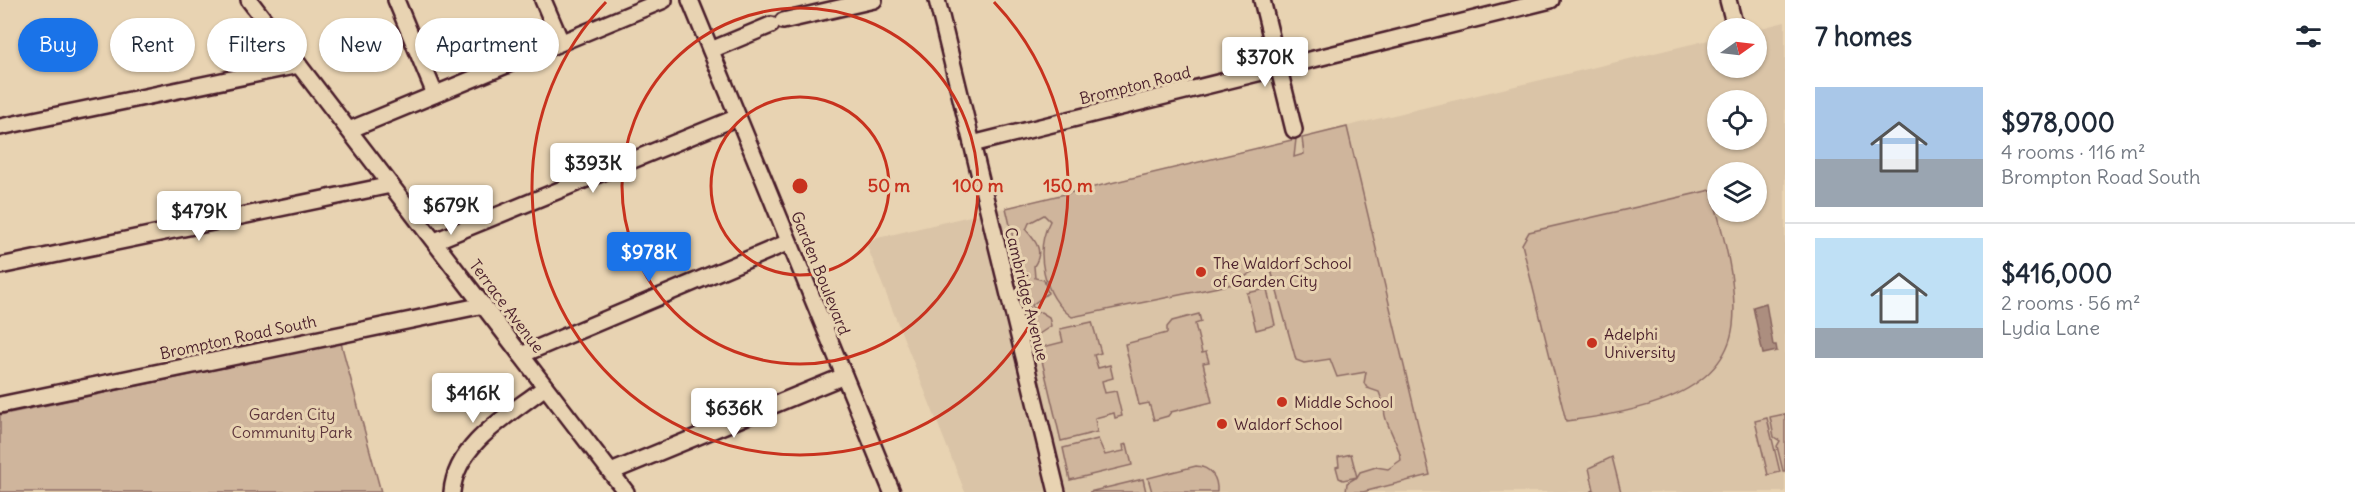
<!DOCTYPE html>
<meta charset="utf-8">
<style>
:root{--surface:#fff;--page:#f2f2f3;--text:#1f2937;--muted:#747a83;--line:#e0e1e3;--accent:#1a73e8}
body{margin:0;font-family:Delius,sans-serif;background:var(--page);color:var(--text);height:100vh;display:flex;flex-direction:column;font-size:22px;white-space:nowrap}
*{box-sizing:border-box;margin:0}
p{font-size:20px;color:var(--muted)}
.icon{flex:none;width:33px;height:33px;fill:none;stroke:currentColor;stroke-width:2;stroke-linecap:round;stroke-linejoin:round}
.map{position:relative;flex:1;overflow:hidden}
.details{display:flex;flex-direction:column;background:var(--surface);width:570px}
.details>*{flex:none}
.top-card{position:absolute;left:18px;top:18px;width:570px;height:54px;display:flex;gap:12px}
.needle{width:39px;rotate:76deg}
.fabs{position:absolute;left:1707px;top:18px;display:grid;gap:12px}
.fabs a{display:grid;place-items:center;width:60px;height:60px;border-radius:50%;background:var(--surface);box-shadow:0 2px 4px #0004;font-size:30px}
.price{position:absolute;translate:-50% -51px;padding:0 14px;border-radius:6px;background:#fff;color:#222;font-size:20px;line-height:39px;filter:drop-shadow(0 2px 3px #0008)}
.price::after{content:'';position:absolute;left:50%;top:36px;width:18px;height:14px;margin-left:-9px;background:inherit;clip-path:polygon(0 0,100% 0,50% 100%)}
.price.on{background:var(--accent);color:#fff}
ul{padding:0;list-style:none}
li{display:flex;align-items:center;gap:18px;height:150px;padding:0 30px}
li+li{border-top:2px solid var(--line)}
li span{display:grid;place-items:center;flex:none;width:168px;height:120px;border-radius:0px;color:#555}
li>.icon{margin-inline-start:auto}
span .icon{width:72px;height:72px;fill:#fffc;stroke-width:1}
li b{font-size:26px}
h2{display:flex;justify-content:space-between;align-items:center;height:72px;padding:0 30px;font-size:26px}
.chip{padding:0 21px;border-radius:27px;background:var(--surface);box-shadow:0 2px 4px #0004;font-size:21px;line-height:54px}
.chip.on{background:var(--accent);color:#fff}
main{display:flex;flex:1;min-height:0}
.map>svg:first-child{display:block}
</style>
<main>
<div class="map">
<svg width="1785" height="492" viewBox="0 0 1785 492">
<rect width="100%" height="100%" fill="#e8d3b2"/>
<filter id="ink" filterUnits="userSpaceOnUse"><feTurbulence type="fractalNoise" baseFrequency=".0167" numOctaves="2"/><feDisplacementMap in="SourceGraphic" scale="12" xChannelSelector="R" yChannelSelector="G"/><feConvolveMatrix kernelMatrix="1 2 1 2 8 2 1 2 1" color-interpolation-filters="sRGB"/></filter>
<g filter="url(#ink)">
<path fill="#dac4a7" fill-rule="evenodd" d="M1785,22v470h-820l-100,-251 852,-203 1,30h38l1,-39zM1718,100h38v40h-38zM1718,172h38v40h-38z"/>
<g fill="#cfb59c" stroke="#8c6a64" stroke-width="1.5">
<path d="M1347,127l83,348 -67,17h-17l1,-9 10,-6 -14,3 -4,-2 -3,-11 3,-1 -1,-9 13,-3 6,23 3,-5 16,-5 12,2 13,-9c-2,-18 -20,-42 -16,-52l-6,-16 -12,-4 -3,-5 2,-11 -29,5 -7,-18 -26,4 -8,-3 -25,-90c-15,-2 -23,3 -33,13l-166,34c-29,-21 -38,-66 -22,-96l-6,-6 -15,8 -3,7c11,12 18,22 8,36l1,12 9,2 4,13 -16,12 3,8 6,-1 8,5 2,9 -15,10 -30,-128 290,-69 -2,18 10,-3 -2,-16z"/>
<path d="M1711,190c11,40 27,93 22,135 -9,74 -108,89 -167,96l-44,-177 7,-12z"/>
<path d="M1267,289l8,36 -19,5 -9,-37z"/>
<path d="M1199,314l2,8 -6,2 7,29 4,-1 3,10 -6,1 9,39 -41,10 -3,4 -14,4 -5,-17 -10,2 -14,-61 42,-11v-6l5,-6z"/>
<path d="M1092,322l9,31 -7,2 4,13 12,-3 3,13 -11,3 3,12 11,-2 6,25 -7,2 -1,-5 -19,5 2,14 -36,9 -22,-93 24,-6 -3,-13z"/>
<path d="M341,343l40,149h-381v-77z"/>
<path d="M1785,414v57h-2l-6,-25 3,-5 -6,-4 -4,-20z"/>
<path d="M1767,418l13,54 -12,3 -13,-54z"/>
<path d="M1098,439l7,16 19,-4 -1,-6 4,-1 5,21 -62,15 -7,-32z"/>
<path d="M1612,457l9,35h-31l4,-2 -5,-22z"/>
<path d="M1196,466c15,1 22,12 21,26h-65l-4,-14z"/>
<path d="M1143,479l3,13h-57z"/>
</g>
<path fill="#ac8e7f" stroke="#85625d" stroke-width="1.5" d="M1766,303l7,42h3l1,6 -14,3 -10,-47z"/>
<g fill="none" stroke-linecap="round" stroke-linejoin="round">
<g stroke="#4a1f2b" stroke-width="20">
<g id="minor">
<path d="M249,0l377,492"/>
<path d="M396,0l39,94"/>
<path d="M543,0l18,42"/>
<path d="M690,0l202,492"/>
<path d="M937,0l120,492"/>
<path d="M1262,0l32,130"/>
<path d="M1728,0l6,23"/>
<path d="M783,21l91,-21"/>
<path d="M711,50l60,-25"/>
<path d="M0,127l299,-62"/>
<path d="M349,130l315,-130"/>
<path d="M972,144l579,-144"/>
<path d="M435,241l303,-124"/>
<path d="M0,266l391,-81"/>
<path d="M521,355l268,-113"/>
<path d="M0,405l484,-100"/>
<path d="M611,472l233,-96"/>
<path d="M452,492c4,-49 58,-77 93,-105"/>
</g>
</g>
<use href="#minor" stroke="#e8d3b2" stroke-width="15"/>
</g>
</g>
<g fill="none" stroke="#c8321e" stroke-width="3">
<circle cx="800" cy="186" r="89"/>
<circle cx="800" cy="186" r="178"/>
<path d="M994 2A268 268 0 1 1 606 2"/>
</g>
<g fill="#c8321e" stroke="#e8d3b2" stroke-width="2">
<circle cx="1201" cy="272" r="6"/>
<circle cx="1592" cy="343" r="6"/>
<circle cx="1282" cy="402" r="6"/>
<circle cx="1222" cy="424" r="6"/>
</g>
<g text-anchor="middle" stroke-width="6" stroke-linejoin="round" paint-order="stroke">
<g font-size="16" fill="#4a1f2b" stroke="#e8d3b2">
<text transform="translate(1135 85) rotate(-14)" y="6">Brompton Road</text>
<text transform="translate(821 273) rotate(68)" y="6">Garden Boulevard</text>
<text transform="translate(1027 294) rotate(76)" y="6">Cambridge Avenue</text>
<text transform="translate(507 306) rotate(53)" y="6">Terrace Avenue</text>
<text transform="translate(238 337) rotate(-12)" y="6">Brompton Road South</text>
</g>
<g font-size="16" fill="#4a1f2b" stroke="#e8d3b2" text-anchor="start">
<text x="1213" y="269">The Waldorf School<tspan x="1213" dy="18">of Garden City</tspan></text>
<text x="1604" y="340">Adelphi<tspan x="1604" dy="18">University</tspan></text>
<text x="1294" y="408">Middle School</text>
<text x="1234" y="430">Waldorf School</text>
</g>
<g font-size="16" fill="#5e363c" stroke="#e8d3b2">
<text x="292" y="420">Garden City<tspan x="292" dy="18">Community Park</tspan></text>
</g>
</g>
<circle cx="800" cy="186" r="9" fill="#c8321e" stroke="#e8d3b2" stroke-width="3"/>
<g font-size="18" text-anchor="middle" font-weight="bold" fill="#c8321e" stroke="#e8d3b2" stroke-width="6" stroke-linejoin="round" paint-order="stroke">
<text x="889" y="192">50 m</text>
<text x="978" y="192">100 m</text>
<text x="1068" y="192">150 m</text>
</g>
</svg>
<div class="fabs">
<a><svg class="needle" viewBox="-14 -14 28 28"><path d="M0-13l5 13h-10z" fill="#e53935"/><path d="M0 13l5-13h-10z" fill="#747a83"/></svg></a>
<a><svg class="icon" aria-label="locate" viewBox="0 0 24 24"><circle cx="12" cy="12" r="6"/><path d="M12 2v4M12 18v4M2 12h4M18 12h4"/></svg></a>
<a><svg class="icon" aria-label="layers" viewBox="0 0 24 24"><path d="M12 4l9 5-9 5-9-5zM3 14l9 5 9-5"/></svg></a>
</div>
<b class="price" style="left:1265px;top:88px">$370K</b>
<b class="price" style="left:593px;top:194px">$393K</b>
<b class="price" style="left:451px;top:236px">$679K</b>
<b class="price" style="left:199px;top:242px">$479K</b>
<b class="price on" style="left:649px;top:283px">$978K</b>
<b class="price" style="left:473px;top:424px">$416K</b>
<b class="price" style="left:734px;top:439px">$636K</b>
<div class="top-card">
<a class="chip on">Buy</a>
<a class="chip">Rent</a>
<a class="chip">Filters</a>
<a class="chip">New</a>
<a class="chip">Apartment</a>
</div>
</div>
<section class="details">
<h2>7 homes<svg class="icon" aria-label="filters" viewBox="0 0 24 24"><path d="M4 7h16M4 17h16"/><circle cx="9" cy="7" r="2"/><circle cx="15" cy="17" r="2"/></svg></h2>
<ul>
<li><span style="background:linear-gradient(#a9c7e8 60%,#9aa5b1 0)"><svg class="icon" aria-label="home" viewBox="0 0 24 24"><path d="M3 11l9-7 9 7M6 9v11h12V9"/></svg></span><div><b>$978,000</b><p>4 rooms · 116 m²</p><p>Brompton Road South</p></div></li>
<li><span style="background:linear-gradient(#bfe0f5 75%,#9aa5b1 0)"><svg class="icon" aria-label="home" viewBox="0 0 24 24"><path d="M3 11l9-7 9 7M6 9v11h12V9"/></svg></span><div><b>$416,000</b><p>2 rooms · 56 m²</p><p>Lydia Lane</p></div></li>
</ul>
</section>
</main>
